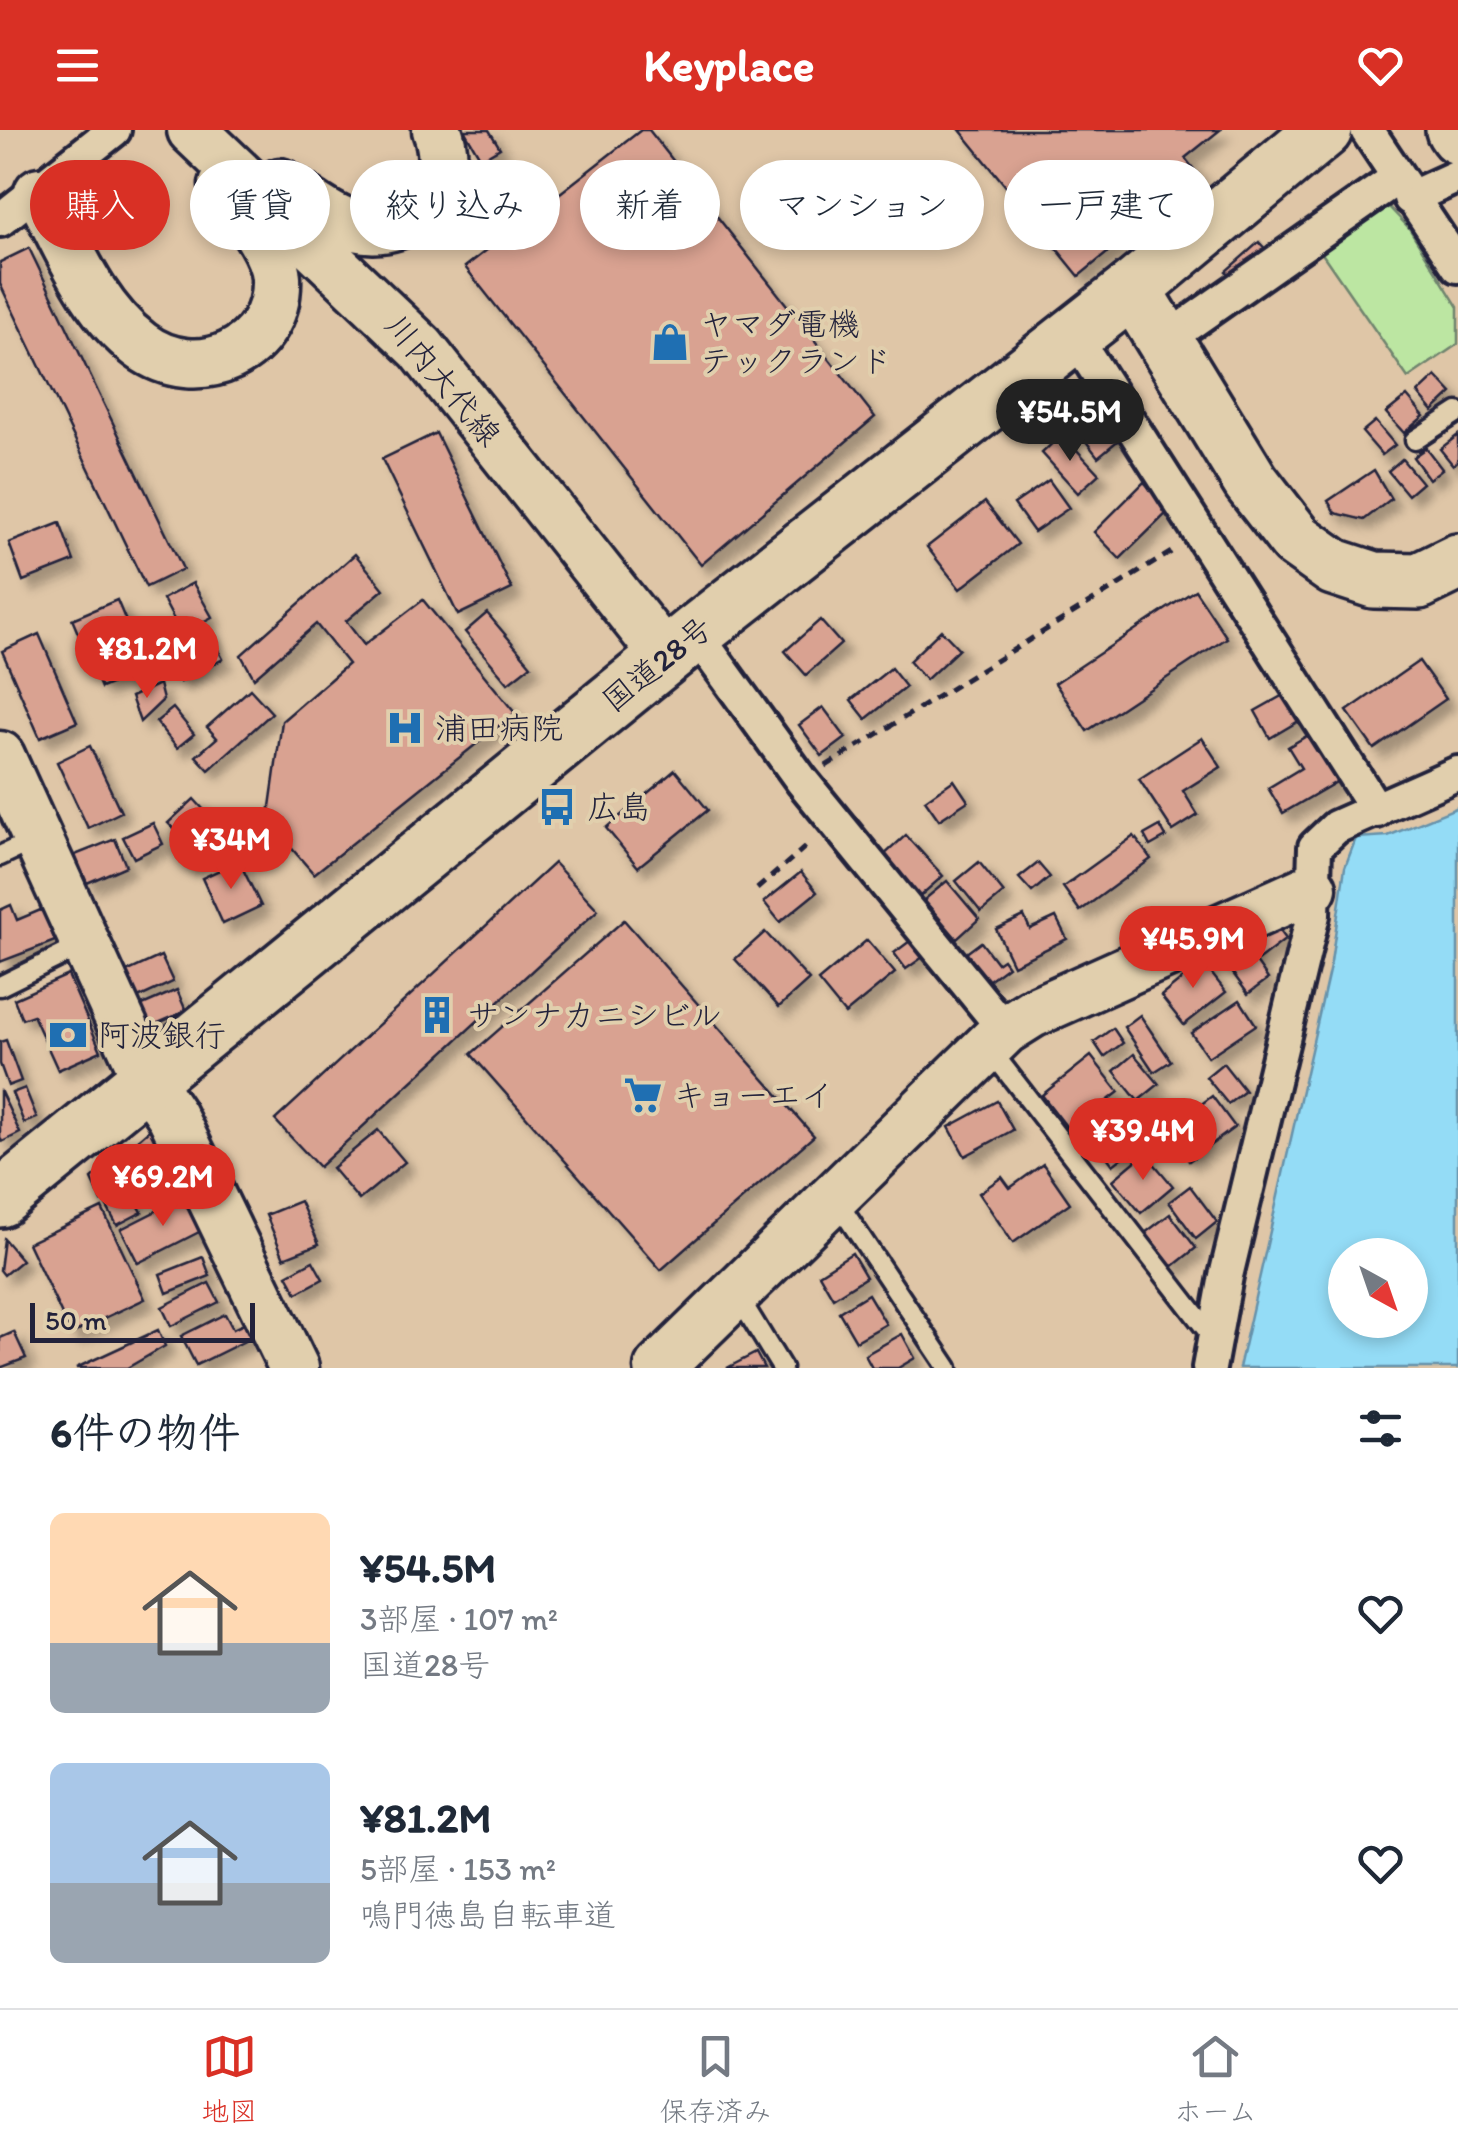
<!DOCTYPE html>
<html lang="ja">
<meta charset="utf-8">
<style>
:root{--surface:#fff;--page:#f2f2f3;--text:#1f2937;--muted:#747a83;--line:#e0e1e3;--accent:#d93025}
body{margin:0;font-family:Itim,"Klee One",sans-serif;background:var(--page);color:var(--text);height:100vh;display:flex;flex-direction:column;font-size:38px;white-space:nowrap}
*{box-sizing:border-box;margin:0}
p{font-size:32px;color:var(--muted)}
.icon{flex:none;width:55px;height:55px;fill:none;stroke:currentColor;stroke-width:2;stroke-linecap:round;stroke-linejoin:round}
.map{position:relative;height:1238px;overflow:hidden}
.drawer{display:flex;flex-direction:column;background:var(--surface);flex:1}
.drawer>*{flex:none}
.hud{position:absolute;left:30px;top:30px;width:1400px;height:90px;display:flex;gap:20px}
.needle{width:65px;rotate:140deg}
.buttons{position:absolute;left:1328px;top:1108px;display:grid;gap:20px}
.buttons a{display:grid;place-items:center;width:100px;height:100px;border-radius:50%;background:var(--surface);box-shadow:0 5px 15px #0003;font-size:50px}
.scale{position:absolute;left:30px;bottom:25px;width:225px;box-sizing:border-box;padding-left:10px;border:5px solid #22223b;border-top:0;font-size:28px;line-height:35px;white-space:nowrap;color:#22223b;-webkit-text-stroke:8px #e1cfad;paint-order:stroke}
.price{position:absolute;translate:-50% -85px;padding:0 22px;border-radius:35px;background:var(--accent);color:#fff;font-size:32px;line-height:65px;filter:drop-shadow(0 2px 5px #0008)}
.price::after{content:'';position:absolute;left:50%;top:60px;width:30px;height:22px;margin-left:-15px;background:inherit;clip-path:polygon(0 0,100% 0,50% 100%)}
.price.current{background:#222;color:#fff}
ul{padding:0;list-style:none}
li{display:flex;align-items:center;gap:30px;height:250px;padding:0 50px}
li span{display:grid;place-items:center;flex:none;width:280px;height:200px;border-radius:15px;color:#555}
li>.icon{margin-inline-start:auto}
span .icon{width:120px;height:120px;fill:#fffc;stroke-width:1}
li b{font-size:42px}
h2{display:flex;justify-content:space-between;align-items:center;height:120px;padding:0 50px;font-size:42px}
.chip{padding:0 35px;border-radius:45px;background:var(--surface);box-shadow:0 5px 15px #0003;font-size:35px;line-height:90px}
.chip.current{background:var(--accent);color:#fff}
header{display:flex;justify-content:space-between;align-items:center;height:130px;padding:0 50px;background:var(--accent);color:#fff;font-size:45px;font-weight:700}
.dock{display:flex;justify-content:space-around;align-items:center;height:140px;border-top:2px solid var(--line);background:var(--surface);font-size:28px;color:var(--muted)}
.dock a{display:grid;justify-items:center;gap:5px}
.dock .current{color:var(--accent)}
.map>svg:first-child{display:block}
</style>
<header><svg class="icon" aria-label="menu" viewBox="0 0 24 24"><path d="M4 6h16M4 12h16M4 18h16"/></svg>Keyplace<svg class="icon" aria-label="heart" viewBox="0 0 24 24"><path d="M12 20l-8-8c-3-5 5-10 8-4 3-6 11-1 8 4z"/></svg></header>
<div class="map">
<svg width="1458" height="1238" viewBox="0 0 1458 1238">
<defs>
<filter id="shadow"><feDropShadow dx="9" dy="9" stdDeviation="5" flood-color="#0004"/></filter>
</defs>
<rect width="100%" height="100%" fill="#dfc6a7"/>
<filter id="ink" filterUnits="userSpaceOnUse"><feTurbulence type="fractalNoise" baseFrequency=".01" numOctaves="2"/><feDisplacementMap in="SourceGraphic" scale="20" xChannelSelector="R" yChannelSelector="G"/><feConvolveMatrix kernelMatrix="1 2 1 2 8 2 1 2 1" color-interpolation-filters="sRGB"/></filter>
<g filter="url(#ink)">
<path fill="#bce6a2" stroke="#6f846e" stroke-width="2.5" d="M1386,74l23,24 49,79v37l-50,34 -89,-129z"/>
<path fill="#94dcf6" stroke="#6692ab" stroke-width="2.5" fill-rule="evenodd" d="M1458,677v561h-219l92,-406 14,-95 11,-29 32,-2zM1345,1125h65v65h-65z"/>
<g fill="#d9a291" stroke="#22223b" stroke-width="2.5" filter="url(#shadow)">
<path d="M464,0h25l11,18 -19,11z"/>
<path d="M641,0h8l226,287 -174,148 -236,-298z"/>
<path d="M960,0h260l-35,28 15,19 -121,99z"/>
<path d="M1259,112l10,11 -33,29 -10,-11z"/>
<path d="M29,118l154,321 -37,18 -146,-303v-22z"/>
<path d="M1436,246l16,17 -19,18 -15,-18z"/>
<path d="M1407,266l17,20 -20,17 -18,-20z"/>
<path d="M1092,269l29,39 -23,19 -30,-39z"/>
<path d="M1375,291l20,24 -13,10 -20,-23z"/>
<path d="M436,303l76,156 -54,26 -76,-156z"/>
<path d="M1062,304l37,40 -21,19 -36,-40z"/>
<path d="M1458,305v26l-5,4 -13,-16z"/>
<path d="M1426,318l16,21 -13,10 -16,-22z"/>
<path d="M1402,329l20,24 -14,12 -20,-24z"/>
<path d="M1374,340l17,29 -27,21 -29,-7 -7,-12z"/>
<path d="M1049,350l20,28 -35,24 -20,-28z"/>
<path d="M1144,352l27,27 -51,50 -26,-27z"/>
<path d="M985,372l33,42 -58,45 -33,-42z"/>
<path d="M60,393l14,38 -51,20 -14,-38z"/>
<path d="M355,424l29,35 -38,32 18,24 59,-45 92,113 -201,161 -46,-53 14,-100 66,-57 -32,-40 -62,54 -13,-23z"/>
<path d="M193,453l19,34 -31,16 -18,-34z"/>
<path d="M1195,460l32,48 -140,93 -32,-48z"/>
<path d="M117,470l29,69 -45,19 -29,-69z"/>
<path d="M487,483l44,52 -23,18 -43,-51z"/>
<path d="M820,490l21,24 -35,31 -21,-24z"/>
<path d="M207,499l16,30 -43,23 -16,-30z"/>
<path d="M941,500l18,19 -33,31 -17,-19z"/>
<path d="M39,504l38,88 -37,16 -38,-87z"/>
<path d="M1419,531l27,38 -72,50 -27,-38z"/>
<path d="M891,538l15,19 -40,32 -15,-19z"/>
<path d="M159,554l4,16 -23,22 -9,-25z"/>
<path d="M250,559l22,24 -63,57 -13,-14 21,-18 -10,-11z"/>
<path d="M1287,563l15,26 -32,19 -15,-27z"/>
<path d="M823,577l23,31 -24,18 -23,-31z"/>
<path d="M173,578l21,26 -17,14 -21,-26z"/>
<path d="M1310,604l28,47 -55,32 -15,-25 33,-20 -13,-21z"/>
<path d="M1202,608l19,29 -38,24 15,24 -25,16 -34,-52z"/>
<path d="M90,616l31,66 -33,16 -31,-66z"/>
<path d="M675,640l33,40 -70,57 -32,-39z"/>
<path d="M954,650l14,21 -29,19 -14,-20z"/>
<path d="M194,669l31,34 -37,34 -14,-17 11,-10 -17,-17z"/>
<path d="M153,693l10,21 -29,14 -11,-21z"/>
<path d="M1160,696l6,11 -16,9 -6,-11z"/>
<path d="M906,705l37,41 -24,21 -36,-41z"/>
<path d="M1134,706l17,23 -71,52 -17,-24z"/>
<path d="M115,709l11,27 -39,17 -12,-28z"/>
<path d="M239,731l22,45 -38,18 -21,-46z"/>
<path d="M979,732l25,31 -23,19 -25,-31z"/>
<path d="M554,733l44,47 -279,257 -44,-47z"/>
<path d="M1038,733l12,14 -18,15 -13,-14z"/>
<path d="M801,742l16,20 -37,30 -16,-20z"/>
<path d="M947,751l32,38 -22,20 -33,-39z"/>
<path d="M11,775l6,15 26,-11 12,32 -55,21v-52z"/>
<path d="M1024,786l6,13 26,-12 11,22 -54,26 -17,-36z"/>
<path d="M624,790l190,216 -153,134 -190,-216z"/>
<path d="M1272,790l14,19 -30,23 12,17 -20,15 -27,-37z"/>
<path d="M765,802l44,48 -30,27 -44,-48z"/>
<path d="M867,810l28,33 -50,41 -27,-33z"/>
<path d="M910,811l13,16 -17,12 -12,-16z"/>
<path d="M981,812l16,21 6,-4 5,7 -23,17 -20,-29z"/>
<path d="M1197,825l29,37 -42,33 -23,-29 26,-21 -6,-8z"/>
<path d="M161,826l12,26 -35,16 -12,-26z"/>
<path d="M68,845l33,76 -43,19 -25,-55 -11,4 -8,-20z"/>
<path d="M177,860l9,21 -37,16 -9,-21z"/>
<path d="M1240,870l16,25 -48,32 -17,-24z"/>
<path d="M1140,885l31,46 -17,11 -30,-45z"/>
<path d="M1113,898l10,15 -19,14 -10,-15z"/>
<path d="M6,910l15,41 -13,5 -8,-22v-22z"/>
<path d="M1134,924l25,30 -21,17 -24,-30z"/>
<path d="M1091,926l28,36 -50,38 -27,-35z"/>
<path d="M1223,933l22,28 -17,13 -22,-27z"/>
<path d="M25,958l12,30 -13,5 -12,-30z"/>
<path d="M0,960l20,43 -18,9 -2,-5z"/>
<path d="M1212,966l23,31 -46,34 -23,-30z"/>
<path d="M997,971l16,29 -48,26 -16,-29z"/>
<path d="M1127,972l25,33 -39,30 -25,-34z"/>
<path d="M157,993l14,36 -69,42 -10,-22z"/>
<path d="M378,1000l27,32 -46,38 -27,-32z"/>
<path d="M1145,1023l28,33 -32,27 -28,-33z"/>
<path d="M1043,1034l27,39 -57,40 -34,-50 23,-16 8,11z"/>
<path d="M1190,1056l27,36 -21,17 -27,-37z"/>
<path d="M131,1062l11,20 -25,13 -11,-20z"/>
<path d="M188,1065l17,34 -67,34 -17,-34z"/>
<path d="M300,1071l19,43 -35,14 -18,-43z"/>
<path d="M102,1078l43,91 -74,35 -43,-91z"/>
<path d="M1170,1084l26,34 -24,19 -27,-34z"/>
<path d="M4,1109l18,21 -18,15 -4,-5z"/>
<path d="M852,1123l14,24 -33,21 -14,-24z"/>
<path d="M203,1127l7,19 -43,17 -7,-19z"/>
<path d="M313,1131l10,18 -26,14 -10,-18z"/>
<path d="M209,1153l10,19 -48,24 -9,-19z"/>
<path d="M868,1164l18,30 -30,17 -17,-29z"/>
<path d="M225,1184l8,15 17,-8 7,14 -61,30 -15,-29z"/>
<path d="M158,1200l7,16 -38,22h-51z"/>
<path d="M14,1202l12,26 -26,10v-30z"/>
<path d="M902,1204l13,24 -17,10h-26l-7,-13z"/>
<path d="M756,1223l8,15h-37z"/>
</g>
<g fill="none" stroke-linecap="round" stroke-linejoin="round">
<g stroke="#22223b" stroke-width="25">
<g id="lane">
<path d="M1415,310l43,-28"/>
<path d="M0,726l36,-17"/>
<path d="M0,856l85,-42"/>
<path d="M988,917l226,292"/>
<path d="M834,1067l114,171"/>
<path d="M736,1163l46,75"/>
</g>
</g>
<g stroke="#22223b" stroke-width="40">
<g id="street">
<path d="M1367,0l91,136"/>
<path d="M1410,68l48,-22"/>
<path d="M0,90l114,-90"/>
<path d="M1073,204l304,477"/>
<path d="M1167,209l230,-161"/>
<path d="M695,503l107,148 203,249"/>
<path d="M1209,1238l17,-92 87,-361 2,-68 21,-20 122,-54"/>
</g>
</g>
<g stroke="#22223b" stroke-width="55">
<g id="secondary">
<path d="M192,0l229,218 245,309"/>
<path d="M280,53c19,12 39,29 60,38 63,28 121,-28 97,-91"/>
<path d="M39,62c29,53 52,116 101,153 57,43 139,7 136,-67 -2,-31 -35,-68 -52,-93"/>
<path d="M0,626l147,323 25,37 122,252"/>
<path d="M659,1238l346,-338 27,-17 280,-125"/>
</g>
</g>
<g stroke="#22223b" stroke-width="62">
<g id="highway">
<path d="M1454,0l4,6"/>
<path d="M1133,159l118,193 45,58 38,27 40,13 45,1 39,-19"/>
<path d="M0,1069l695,-566 438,-344 191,-159"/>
</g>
</g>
<g stroke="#22223b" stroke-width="5" stroke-dasharray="10 8" stroke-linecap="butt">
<path d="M826,636l347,-215"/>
<path d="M757,759l54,-47"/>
</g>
<use href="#lane" stroke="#e1cfad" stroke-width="18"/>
<use href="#street" stroke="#e1cfad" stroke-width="32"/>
<use href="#secondary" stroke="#e1cfad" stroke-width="48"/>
<use href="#highway" stroke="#e1cfad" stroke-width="55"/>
</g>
</g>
<defs>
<g id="shop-bare" transform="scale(3)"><path d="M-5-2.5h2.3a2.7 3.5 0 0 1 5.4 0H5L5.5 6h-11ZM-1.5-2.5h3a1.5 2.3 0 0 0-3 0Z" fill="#1f6fb2" stroke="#e1cfad" stroke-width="2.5" paint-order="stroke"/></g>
<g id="hospital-bare" transform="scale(3)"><path d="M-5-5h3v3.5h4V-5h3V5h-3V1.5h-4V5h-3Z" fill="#1f6fb2" stroke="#e1cfad" stroke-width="2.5" paint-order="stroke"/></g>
<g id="bus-bare" transform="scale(3)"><path d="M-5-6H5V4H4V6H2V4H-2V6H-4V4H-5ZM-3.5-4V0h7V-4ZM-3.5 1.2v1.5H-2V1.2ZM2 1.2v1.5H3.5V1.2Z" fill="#1f6fb2" stroke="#e1cfad" stroke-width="2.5" paint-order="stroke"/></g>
<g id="building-bare" transform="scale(3)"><path d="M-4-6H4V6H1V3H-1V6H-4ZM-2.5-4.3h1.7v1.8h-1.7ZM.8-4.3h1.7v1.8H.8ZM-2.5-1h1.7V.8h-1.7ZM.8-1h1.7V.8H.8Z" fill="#1f6fb2" stroke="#e1cfad" stroke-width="2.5" paint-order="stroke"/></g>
<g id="bank-bare" transform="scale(3)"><path d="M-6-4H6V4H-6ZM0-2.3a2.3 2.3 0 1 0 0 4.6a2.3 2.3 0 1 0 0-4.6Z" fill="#1f6fb2" stroke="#e1cfad" stroke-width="2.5" paint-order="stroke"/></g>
<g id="supermarket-bare" transform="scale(3)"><path d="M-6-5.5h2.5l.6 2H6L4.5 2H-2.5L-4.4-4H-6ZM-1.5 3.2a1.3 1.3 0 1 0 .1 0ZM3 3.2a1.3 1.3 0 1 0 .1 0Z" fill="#1f6fb2" stroke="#e1cfad" stroke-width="2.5" paint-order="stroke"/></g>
</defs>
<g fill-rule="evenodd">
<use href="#shop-bare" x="670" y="212"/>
<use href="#hospital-bare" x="405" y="598"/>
<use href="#bus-bare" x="557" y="677"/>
<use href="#building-bare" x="437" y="885"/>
<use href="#bank-bare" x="68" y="905"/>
<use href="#supermarket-bare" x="643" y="965"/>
</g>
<g text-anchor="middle" stroke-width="8" stroke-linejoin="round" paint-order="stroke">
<g font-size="32" fill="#22223b" stroke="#e1cfad" text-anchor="start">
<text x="700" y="205">ヤマダ電機<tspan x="700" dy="37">テックランド</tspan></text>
<text x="435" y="609">浦田病院</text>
<text x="587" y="688">広島</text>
<text x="467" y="896">サンナカニシビル</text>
<text x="98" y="916">阿波銀行</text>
<text x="673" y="976">キョーエイ</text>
</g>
<g font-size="32" fill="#22223b" stroke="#e1cfad">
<text transform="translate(443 250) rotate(50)" y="11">川内大代線</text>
<text transform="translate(657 534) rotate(-39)" y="11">国道28号</text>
</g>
</g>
</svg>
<div class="buttons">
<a><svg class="needle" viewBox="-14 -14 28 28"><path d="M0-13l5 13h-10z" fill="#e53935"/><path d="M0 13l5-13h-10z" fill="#747a83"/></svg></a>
</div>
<div class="scale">50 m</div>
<b class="price current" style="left:1070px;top:334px">¥54.5M</b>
<b class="price" style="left:147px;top:571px">¥81.2M</b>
<b class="price" style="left:231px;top:762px">¥34M</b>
<b class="price" style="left:1193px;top:861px">¥45.9M</b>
<b class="price" style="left:1143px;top:1053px">¥39.4M</b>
<b class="price" style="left:163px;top:1099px">¥69.2M</b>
<div class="hud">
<a class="chip current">購入</a>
<a class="chip">賃貸</a>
<a class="chip">絞り込み</a>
<a class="chip">新着</a>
<a class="chip">マンション</a>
<a class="chip">一戸建て</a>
</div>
</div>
<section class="drawer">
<h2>6件の物件<svg class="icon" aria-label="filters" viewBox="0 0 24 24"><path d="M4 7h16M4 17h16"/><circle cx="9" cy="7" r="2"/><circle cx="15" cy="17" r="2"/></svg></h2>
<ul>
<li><span style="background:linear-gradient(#ffd9b3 65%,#9aa5b1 0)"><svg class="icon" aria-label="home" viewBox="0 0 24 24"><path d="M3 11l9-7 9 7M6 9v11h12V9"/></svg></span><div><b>¥54.5M</b><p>3部屋 · 107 m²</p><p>国道28号</p></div><svg class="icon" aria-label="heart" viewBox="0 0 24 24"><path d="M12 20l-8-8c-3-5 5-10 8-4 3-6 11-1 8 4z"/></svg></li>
<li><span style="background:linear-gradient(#a9c7e8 60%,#9aa5b1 0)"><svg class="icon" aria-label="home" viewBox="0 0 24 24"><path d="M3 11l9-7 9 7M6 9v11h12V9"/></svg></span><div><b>¥81.2M</b><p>5部屋 · 153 m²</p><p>鳴門徳島自転車道</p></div><svg class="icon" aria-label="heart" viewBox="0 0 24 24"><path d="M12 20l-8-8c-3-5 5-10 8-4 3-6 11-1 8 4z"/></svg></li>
</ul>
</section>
<nav class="dock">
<a class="current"><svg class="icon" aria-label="map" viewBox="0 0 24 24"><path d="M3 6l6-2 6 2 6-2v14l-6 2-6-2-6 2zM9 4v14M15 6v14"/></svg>地図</a>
<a><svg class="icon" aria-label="saved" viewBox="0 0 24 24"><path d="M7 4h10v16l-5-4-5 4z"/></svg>保存済み</a>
<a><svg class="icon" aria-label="home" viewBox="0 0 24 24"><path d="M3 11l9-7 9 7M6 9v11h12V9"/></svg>ホーム</a>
</nav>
